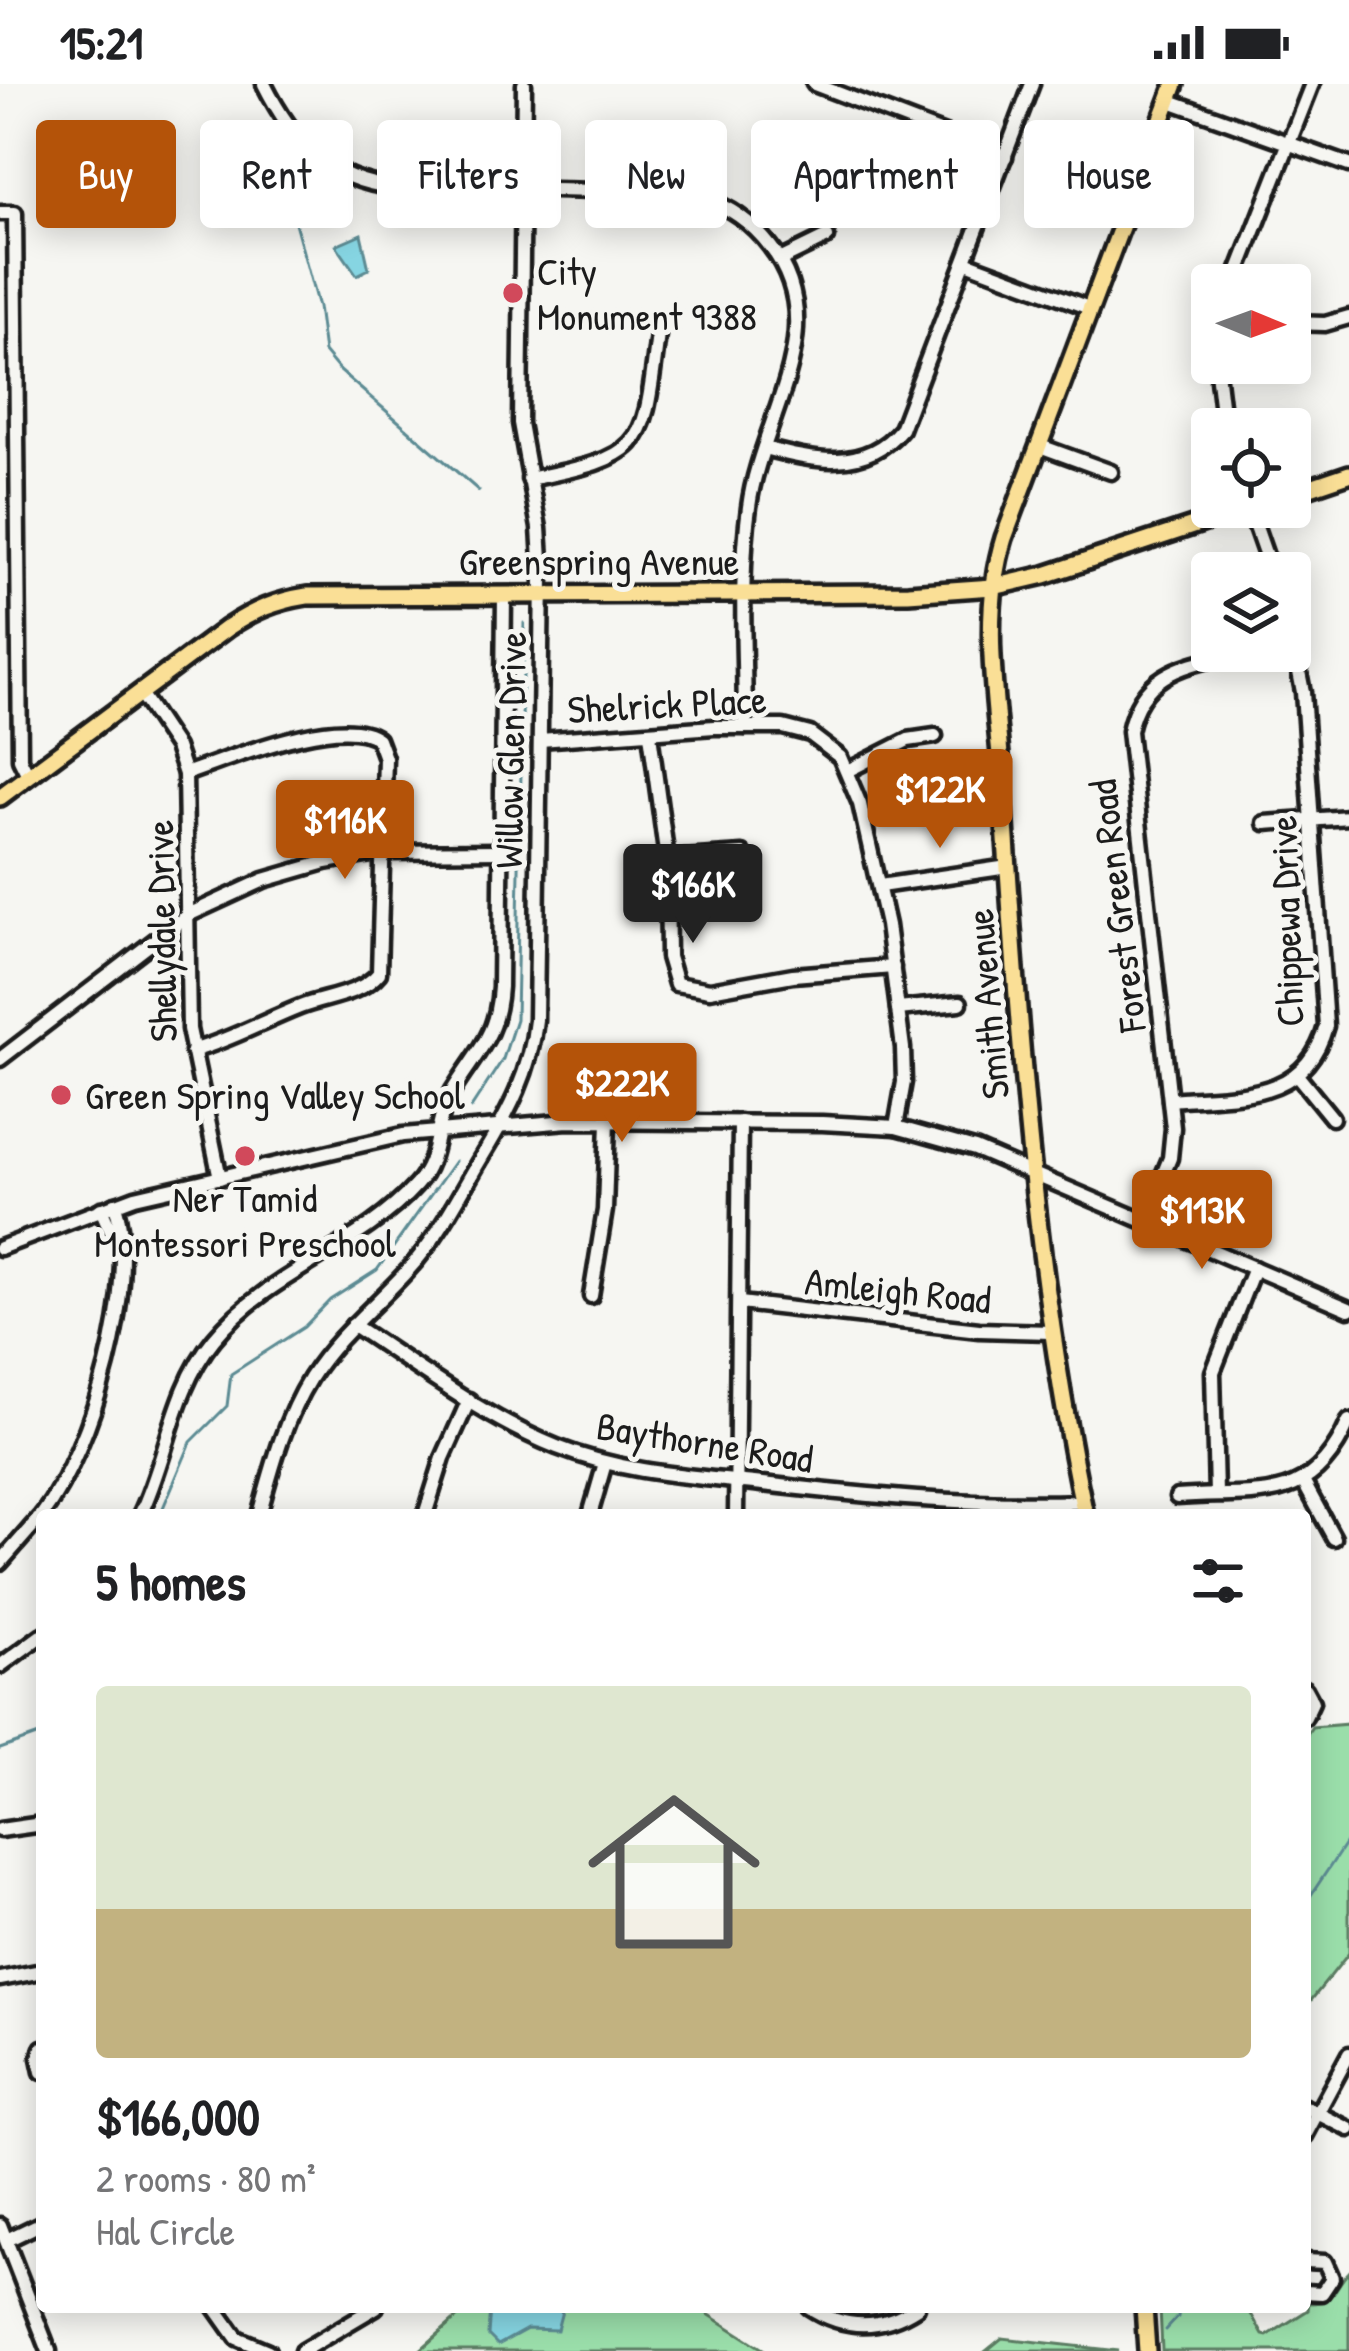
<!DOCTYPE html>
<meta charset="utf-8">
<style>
:root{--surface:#fff;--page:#f6f6f6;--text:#202124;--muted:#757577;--line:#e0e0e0;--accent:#b45309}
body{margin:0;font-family:"Patrick Hand",sans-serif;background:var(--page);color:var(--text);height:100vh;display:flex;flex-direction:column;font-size:45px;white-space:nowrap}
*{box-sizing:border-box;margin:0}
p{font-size:39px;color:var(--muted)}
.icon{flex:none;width:66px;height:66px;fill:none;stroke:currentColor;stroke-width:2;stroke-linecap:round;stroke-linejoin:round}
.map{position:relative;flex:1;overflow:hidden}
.sheet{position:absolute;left:36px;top:1425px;width:1275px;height:804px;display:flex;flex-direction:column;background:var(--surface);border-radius:12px;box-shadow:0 6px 30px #0003}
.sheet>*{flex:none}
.hud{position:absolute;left:36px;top:36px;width:1278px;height:108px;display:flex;gap:24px}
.needle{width:78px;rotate:91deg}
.buttons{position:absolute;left:1191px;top:180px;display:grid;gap:24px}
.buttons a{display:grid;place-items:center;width:120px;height:120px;border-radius:12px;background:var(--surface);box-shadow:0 6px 30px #0003;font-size:60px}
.price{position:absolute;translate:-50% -102px;padding:0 27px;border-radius:12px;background:var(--accent);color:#fff;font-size:39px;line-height:78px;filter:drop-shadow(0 3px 6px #0008)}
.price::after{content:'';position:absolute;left:50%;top:72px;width:36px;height:27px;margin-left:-18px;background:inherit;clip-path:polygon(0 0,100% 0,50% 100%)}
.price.current{background:#222;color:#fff}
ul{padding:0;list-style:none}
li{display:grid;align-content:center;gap:24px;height:636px;padding:0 60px}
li+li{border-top:3px solid var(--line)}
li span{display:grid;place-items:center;height:372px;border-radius:12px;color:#555}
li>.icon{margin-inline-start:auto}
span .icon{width:216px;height:216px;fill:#fffc;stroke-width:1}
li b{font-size:51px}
h2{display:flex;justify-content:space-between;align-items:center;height:144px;padding:0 60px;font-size:51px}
.tag{padding:0 42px;border-radius:12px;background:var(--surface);box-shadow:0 6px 30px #0003;font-size:42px;line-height:108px}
.tag.current{background:var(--accent);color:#fff}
.status{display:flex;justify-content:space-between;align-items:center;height:84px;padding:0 60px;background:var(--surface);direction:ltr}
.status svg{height:33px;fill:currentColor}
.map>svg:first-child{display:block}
</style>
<div class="status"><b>15:21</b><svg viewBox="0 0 49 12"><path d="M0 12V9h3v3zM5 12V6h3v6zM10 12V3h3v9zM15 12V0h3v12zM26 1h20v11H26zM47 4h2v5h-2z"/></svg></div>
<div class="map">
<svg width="1349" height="2267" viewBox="0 0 1349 2267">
<rect width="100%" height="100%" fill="#f6f6f2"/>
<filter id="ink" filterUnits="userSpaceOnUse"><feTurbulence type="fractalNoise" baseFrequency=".00833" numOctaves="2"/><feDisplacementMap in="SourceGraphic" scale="24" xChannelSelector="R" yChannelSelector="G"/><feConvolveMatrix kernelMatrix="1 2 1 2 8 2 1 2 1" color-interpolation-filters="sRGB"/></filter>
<g filter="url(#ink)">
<g fill="#9adeaa" stroke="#5b7d63" stroke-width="3">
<path d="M1349,1640v229l-44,55 2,-274 5,-7z"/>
<path d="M1349,2188v79h-187l-2,-44h87l16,28 4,1 41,-26 1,-7c27,1 25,-17 40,-31z"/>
<path d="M469,2223h228l69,44h-347z"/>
<path d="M1002,2254l117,13h-133z"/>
</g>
<g fill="#86d5e2" stroke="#5c8b93" stroke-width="3">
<path d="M361,150l8,35 -12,6 -21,-30z"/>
<path d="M490,2223h63l9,4 -5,19 -30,-1 -29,16 -10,-10z"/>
</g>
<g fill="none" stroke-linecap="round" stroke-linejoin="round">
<g stroke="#5c8b93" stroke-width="3">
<path d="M288,95l-1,14 31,114 6,45 15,18 140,121"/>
<path d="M471,1024l32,-49 13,-40 8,-396"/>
<path d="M160,1431l31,-73 36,-36 4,-32 73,-47 26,-27 47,-30 78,-109"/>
<path d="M0,1665l42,-15"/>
<path d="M1305,1820l44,-66"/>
<path d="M1166,2246l12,-13 1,-10"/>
</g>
<g stroke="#1c1c1c" stroke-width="21">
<g id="minor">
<path d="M264,0c28,56 64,97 129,103 67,2 134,2 202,4 35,0 74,-3 109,8 27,8 49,25 66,47 65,83 -10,173 -21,261 -10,72 -4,147 -4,220"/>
<path d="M814,0l191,73"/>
<path d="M1170,17l179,64"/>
<path d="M0,129h15l5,546 8,16"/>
<path d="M780,176l47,-23"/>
<path d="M966,178l123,46"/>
<path d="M1233,201l79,-201"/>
<path d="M1290,239l35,1 24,-7"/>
<path d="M1216,279l8,66"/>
<path d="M1040,362l71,26"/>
<path d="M764,364c49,13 101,25 137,-19l131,-345"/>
<path d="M529,395c123,-24 114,-33 130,-152"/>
<path d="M1249,423l23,66"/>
<path d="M140,609l36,54 9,27 4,255 31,149"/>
<path d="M650,650l17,125 1,98 8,27 34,6 83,-15 100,-8"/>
<path d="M540,656l174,-13h69l27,7 30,23 20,47 27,121 16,123 1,34 -8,45"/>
<path d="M849,686l59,-30 27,-4"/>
<path d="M185,690c42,-14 156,-63 193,-35l7,19 -6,215c-18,22 -54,24 -79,34 -38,15 -67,32 -108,44"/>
<path d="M1265,739l84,-6"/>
<path d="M667,775l76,-5"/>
<path d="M880,802l128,-19"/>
<path d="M898,925l62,-6"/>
<path d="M0,975l188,-144 76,-35 62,-18 57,-10 118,-1"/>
<path d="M1297,991l35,43"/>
<path d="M1170,1016c64,-6 135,3 156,-74l-23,-334 -13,-66"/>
<path d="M101,1125l12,27 7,3"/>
<path d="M1144,1137l26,-63 3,-30 -44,-397c13,-63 62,-66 115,-80"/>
<path d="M0,1164l135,-51 268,-62 165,-14 254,2 74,4 79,22 374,160"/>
<path d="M591,1212l14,-86 3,-89"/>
<path d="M740,1219l239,27 72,2"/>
<path d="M353,1241c65,42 131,93 204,122 63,25 130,29 197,36 114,13 213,23 328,19"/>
<path d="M1304,1399l30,55"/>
<path d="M1216,1410l-3,-122 41,-104"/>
<path d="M1177,1413c81,-6 134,12 172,-76"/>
<path d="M42,1431c51,-69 98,-229 73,-311"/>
<path d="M140,1431c28,-57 32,-125 74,-176 55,-68 145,-90 202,-154 25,-27 17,-63 36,-93 24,-40 45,-54 48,-105l4,-392"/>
<path d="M259,1431c13,-47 25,-95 51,-137 27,-42 65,-72 98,-108 32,-35 51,-75 75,-115 26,-43 48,-84 53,-135l6,-444 -3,-48 -19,-105 4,-339"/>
<path d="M425,1431l18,-57 26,-58"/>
<path d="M590,1431l15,-52"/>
<path d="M736,1431l4,-393"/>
<path d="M0,1479l42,-48"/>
<path d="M0,1582l42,-31"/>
<path d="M1305,1605l7,13 -7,15"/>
<path d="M0,1746l42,-6"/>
<path d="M0,1895l42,-8"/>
<path d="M42,1964l-3,10 3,14"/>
<path d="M1305,2023l44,22"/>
<path d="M1305,2052l44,-82"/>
<path d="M0,2141l49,126"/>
<path d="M7,2156l35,-17"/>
<path d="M1305,2177l20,1 7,16 -10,15 -17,-1"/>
<path d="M215,2223l22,31 31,13"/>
<path d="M809,2223c35,23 73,23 108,0"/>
<path d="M302,2267l74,-44"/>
</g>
</g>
<g stroke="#1c1c1c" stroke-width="24">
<g id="major">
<path d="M1290,410l59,-20"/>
<path d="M0,713l227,-169c27,-18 49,-27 80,-32l601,-3 85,-6 52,-12 205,-68"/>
<path d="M1085,1431c-50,-236 -67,-483 -82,-723 -5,-82 -24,-174 1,-254l171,-454"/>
<path d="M1144,2223l3,44"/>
</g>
</g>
<use href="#minor" stroke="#f6f6f2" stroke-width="12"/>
<use href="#major" stroke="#fadf96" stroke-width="15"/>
</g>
</g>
<g fill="#d1495b" stroke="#f6f6f2" stroke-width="4.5">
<circle cx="513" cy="209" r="12"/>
<circle cx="61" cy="1011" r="12"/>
<circle cx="245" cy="1072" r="12"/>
</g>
<g text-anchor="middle" stroke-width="10" stroke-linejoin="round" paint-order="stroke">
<g font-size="39" fill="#1c1c1c" stroke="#f6f6f2" text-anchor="start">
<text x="537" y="201">City<tspan x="537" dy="45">Monument 9388</tspan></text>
<text x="85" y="1025">Green Spring Valley School</text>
<text x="245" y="1128" text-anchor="middle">Ner Tamid<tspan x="245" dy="45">Montessori Preschool</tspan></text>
</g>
<g font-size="39" fill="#1c1c1c" stroke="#f6f6f2">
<text x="599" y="491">Greenspring Avenue</text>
<text transform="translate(667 620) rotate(-3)" y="14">Shelrick Place</text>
<text transform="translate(510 666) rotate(-89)" y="14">Willow Glen Drive</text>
<text transform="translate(1117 822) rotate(-97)" y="14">Forest Green Road</text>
<text transform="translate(1286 837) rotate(-92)" y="14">Chippewa Drive</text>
<text transform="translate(161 847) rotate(-91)" y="14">Shellydale Drive</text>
<text transform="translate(987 920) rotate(-95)" y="14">Smith Avenue</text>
<text transform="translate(898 1206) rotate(6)" y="14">Amleigh Road</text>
<text transform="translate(705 1358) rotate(9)" y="14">Baythorne Road</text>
</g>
</g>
</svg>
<div class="buttons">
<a><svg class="needle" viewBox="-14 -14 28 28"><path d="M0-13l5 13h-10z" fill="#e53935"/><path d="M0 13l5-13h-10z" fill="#757577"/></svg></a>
<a><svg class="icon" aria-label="locate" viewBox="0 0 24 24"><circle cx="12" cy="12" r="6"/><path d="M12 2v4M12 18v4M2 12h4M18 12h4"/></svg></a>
<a><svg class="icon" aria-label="layers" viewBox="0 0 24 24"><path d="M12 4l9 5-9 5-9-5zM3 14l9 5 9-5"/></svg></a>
</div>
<b class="price" style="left:940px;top:767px">$122K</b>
<b class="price" style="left:345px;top:798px">$116K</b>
<b class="price current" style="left:693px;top:862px">$166K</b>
<b class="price" style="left:622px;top:1061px">$222K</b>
<b class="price" style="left:1202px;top:1188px">$113K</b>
<div class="hud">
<a class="tag current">Buy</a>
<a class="tag">Rent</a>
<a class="tag">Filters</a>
<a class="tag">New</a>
<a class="tag">Apartment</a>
<a class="tag">House</a>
</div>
<section class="sheet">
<h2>5 homes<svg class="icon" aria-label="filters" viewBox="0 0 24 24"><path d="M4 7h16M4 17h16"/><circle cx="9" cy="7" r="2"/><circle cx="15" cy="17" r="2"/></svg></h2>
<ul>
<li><span style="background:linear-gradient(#dfe7d0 60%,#c2b280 0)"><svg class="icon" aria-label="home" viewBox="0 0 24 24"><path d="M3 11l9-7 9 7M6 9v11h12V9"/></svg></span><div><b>$166,000</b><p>2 rooms · 80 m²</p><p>Hal Circle</p></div></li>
</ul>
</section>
</div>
